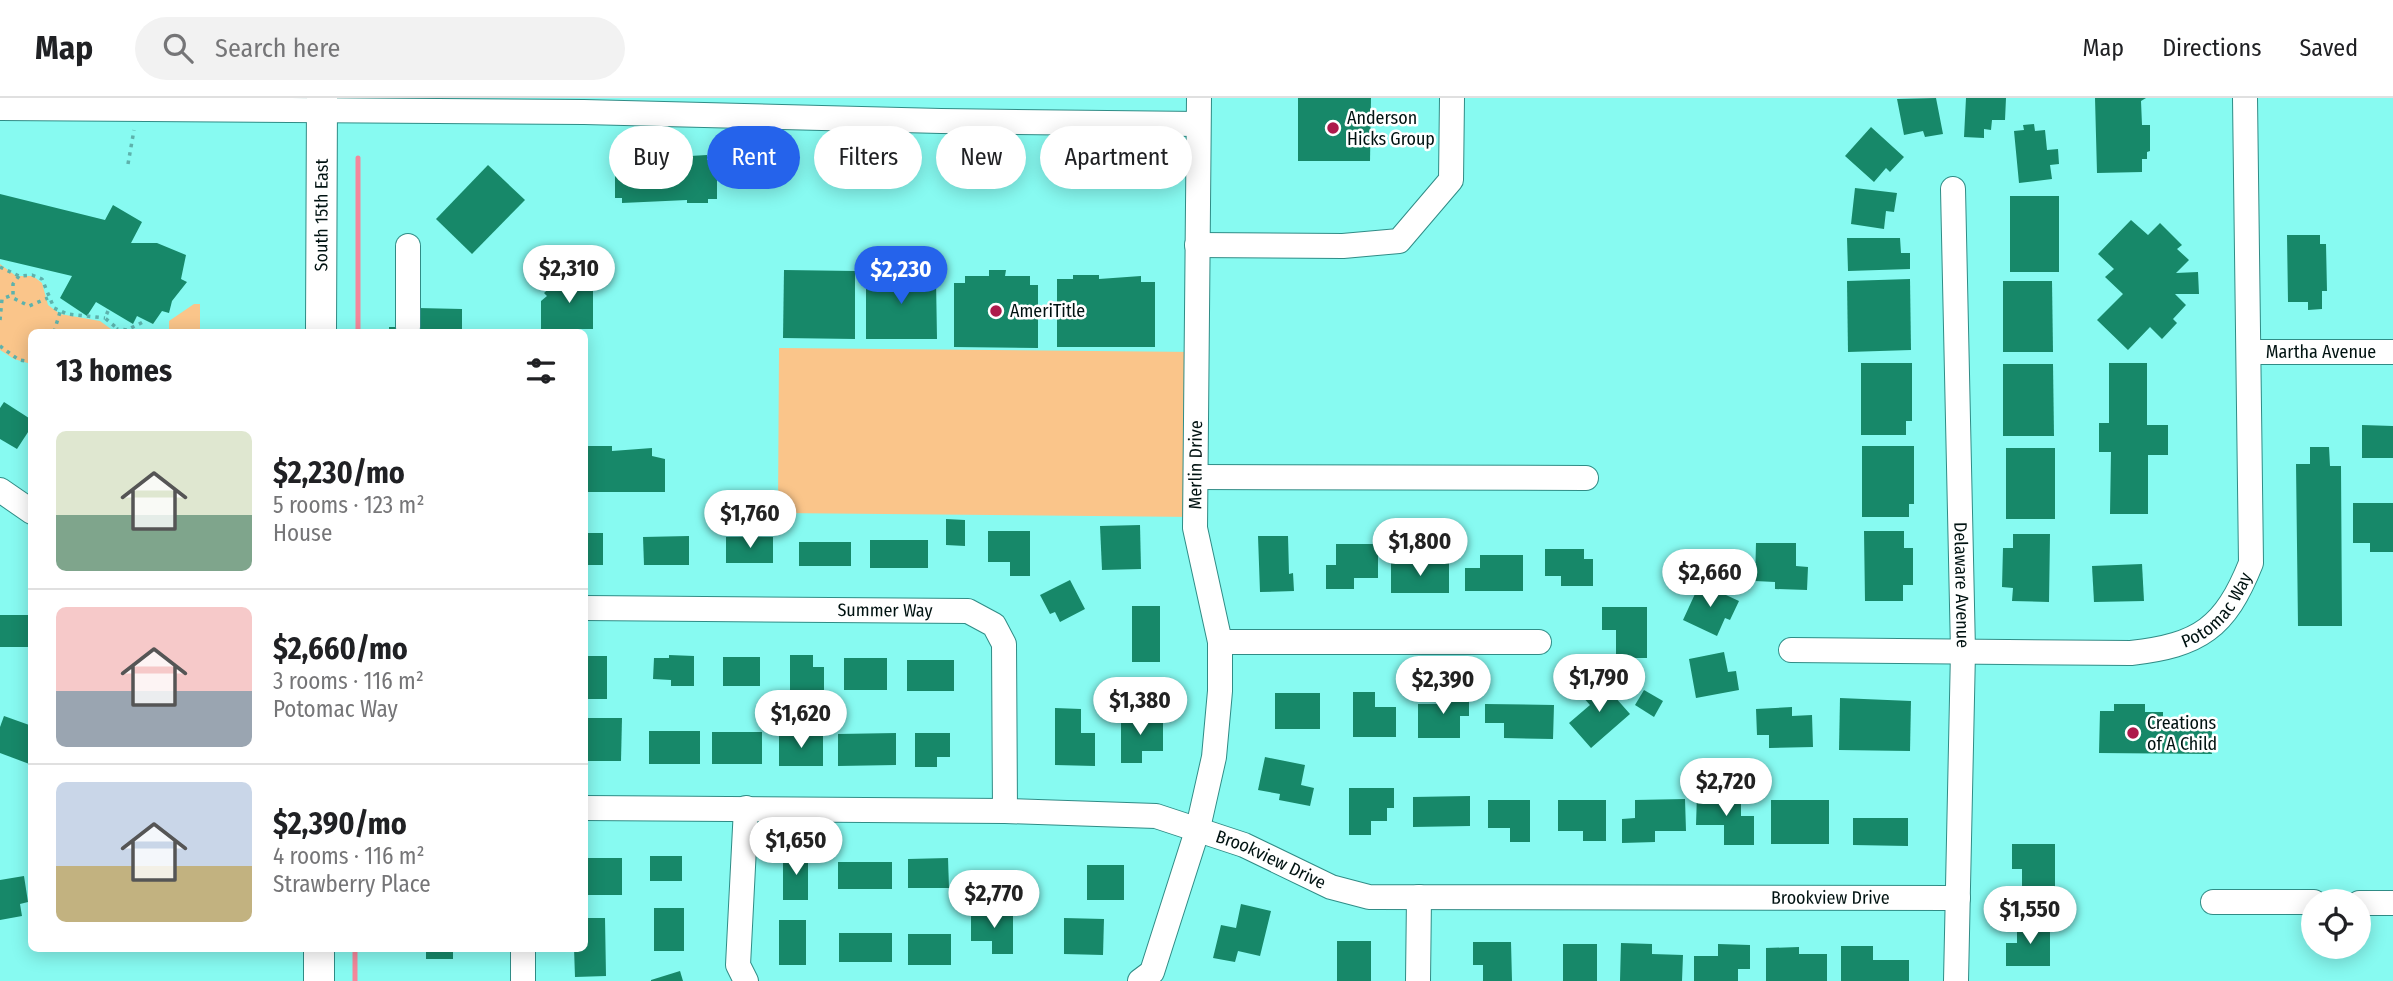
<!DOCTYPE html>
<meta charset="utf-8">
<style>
:root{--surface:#fff;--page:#f2f2f2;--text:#202124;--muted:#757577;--line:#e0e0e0;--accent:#2563eb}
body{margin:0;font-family:"Fira Sans Condensed",sans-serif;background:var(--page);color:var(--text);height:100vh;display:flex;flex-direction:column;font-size:26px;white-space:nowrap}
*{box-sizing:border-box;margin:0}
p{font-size:23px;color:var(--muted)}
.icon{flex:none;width:38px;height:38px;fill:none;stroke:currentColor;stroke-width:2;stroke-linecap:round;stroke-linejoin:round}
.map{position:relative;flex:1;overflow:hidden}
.details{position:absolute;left:28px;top:231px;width:560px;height:623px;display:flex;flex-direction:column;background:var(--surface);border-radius:10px;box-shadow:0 4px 18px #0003}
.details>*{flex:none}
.top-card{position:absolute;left:609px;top:28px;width:665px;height:63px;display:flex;gap:14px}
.fabs{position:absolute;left:2301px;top:791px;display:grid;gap:14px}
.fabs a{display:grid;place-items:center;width:70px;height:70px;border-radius:50%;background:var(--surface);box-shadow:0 4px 18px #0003;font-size:35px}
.price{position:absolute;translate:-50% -60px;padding:0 16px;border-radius:24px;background:#fff;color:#222;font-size:23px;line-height:46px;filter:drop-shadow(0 2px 4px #0008)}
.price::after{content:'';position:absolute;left:50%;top:42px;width:21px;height:16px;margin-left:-10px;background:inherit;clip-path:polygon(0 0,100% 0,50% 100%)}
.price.selected{background:var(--accent);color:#fff}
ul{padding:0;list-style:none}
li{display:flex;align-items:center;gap:21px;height:175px;padding:0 28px}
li+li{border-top:2px solid var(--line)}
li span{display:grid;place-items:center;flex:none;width:196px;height:140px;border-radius:10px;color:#555}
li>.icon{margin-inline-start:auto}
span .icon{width:84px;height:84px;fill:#fffc;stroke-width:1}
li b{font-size:30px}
h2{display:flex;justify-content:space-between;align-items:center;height:84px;padding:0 28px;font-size:30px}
.tag{padding:0 24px;border-radius:32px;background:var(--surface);box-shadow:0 4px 18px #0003;font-size:24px;line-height:63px}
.tag.selected{background:var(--accent);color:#fff}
header{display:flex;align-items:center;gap:42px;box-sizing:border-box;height:98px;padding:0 35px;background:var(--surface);border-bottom:2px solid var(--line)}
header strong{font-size:33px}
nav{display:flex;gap:38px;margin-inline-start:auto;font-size:24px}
.search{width:490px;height:63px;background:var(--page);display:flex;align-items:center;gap:18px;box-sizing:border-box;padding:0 24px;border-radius:38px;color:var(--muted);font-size:26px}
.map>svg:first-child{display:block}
</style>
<header>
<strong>Map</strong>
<div class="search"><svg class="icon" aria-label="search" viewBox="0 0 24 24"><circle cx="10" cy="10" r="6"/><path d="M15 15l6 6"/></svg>Search here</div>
<nav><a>Map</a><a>Directions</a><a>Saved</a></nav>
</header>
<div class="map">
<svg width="2393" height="883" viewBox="0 0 2393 883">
<rect width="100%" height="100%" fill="#87faf1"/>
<g fill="#fac58a">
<path d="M0,166l16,12h17l9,7 6,22 12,9 40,7 15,11h-83l-1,32 -17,-5 -14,-9z"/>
<path d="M194,206h6v28h-31v-11z"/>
<path d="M779,250l417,4v165l-418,-4z"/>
</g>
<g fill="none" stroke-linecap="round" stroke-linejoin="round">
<g stroke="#f3879b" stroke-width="5">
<path d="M358,234v-174"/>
<path d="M355,883v-33"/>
</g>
</g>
<g fill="#178869">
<path d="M1298,0h73l-1,63h-72z"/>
<path d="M1936,0l7,36 -18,3 -2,-6 -19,4 -7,-36z"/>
<path d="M1966,0h40l-1,22h-13l-1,10 -7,-1v9l-20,-1z"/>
<path d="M2095,0h51l-5,3 1,24h8v26l-3,1v7h-5v13l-45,1z"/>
<path d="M2034,26l1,7 10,-1 2,20 11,-1 1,15 -9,1 2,14 -33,4 -5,-52 10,-1 -1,-5z"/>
<path d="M1871,29l33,30 -14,15 -4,-4 -12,14 -29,-26z"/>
<path d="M626,54h31v6l50,-3v5h10v39h-9v4h-21v-3l-65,3v-5h-7v-41l11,1z"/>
<path d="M488,67l37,35 -53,54 -36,-35z"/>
<path d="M1855,90l42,5 -3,19 -8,-1 -2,18 -33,-5z"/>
<path d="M0,96l105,26 8,-15 29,17 -11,21h26l29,12 -5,24 6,3 -15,19 -3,12 -7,-2 -9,13 -16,-8 -4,8 -37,-22 -9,14 -27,-18 12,-22 -72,-17z"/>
<rect x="2010" y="98" width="49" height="76"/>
<path d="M2131,122l17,15 12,-12 22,22 -5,4 12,11 -13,13 22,-1 1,22h-24l11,11 -13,14 4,4 -15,16 -12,-12 -22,23 -31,-30 26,-26 -18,-17 9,-8 -16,-15z"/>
<path d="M2287,137h33v9h6l1,47h-5v18l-14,1v-8h-20z"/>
<path d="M1847,140h53l1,15h9v16l-62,2z"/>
<path d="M784,172l71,1v68l-72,-1z"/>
<path d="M876,172h16v6l38,-4v7h6l1,60h-71v-63h10z"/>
<path d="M989,172h17l-1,6h25v9h8v63l-84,-1v-64h11v-7h24z"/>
<path d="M1073,177h26v4l42,-3v6h14v65h-98v-68h16z"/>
<path d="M566,180h27v51h-52v-28l6,-5 -3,-3 15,-14 3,3z"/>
<path d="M1910,181l1,71 -63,2 -1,-71z"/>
<path d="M2003,183h49l1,71h-50z"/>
<path d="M418,210l44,1v23h-73v-5h29z"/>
<path d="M1861,265h51v58h-6v14h-45z"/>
<path d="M2109,265h38v62h21v30h-20v59h-38l1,-62h-12v-29h10z"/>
<path d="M2003,266h50l1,72h-51z"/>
<path d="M4,304l28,18v6l-15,23 -17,-10v-31z"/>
<path d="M2362,327l31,1v32h-31z"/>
<path d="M584,348h28v5l40,-3v8l13,3v33h-81z"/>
<path d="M1862,348h52v58h-5v13h-47z"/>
<path d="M2310,349h19l1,19h11l1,160h-44l-2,-162h14z"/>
<rect x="2006" y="350" width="49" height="71"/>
<path d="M2353,405h40v49h-23v-9h-17z"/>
<path d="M946,421l19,1v26l-19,-1z"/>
<path d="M1140,427l1,44 -39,1 -2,-44z"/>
<path d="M988,433h42v45h-20v-14h-22z"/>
<path d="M1864,433h40v17h9v37h-10v16h-38z"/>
<rect x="584" y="435" width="19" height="32"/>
<path d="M2013,436h37l-1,68 -37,-1 1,-13 -11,-1 1,-39h10z"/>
<path d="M689,438v29h-45l-1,-28z"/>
<path d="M1258,438h30l1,38 4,-1 1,18 -34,1z"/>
<rect x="726" y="439" width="47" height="26"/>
<rect x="870" y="442" width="58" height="28"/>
<rect x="799" y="444" width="52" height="24"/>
<path d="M1756,445h40v23l12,1 -1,23 -32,-1v-7l-20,-1z"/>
<path d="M1336,446h42v34h-24v11h-28v-24h10z"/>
<path d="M1545,451h39v10h9v27h-32v-10h-16z"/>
<path d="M1480,457h43v36h-58v-23h15z"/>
<rect x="1391" y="465" width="58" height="30"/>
<path d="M2142,466l2,37 -50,1 -2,-36z"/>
<path d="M1070,482l15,29 -25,13 -5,-10 -5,2 -10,-19z"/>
<path d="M1700,485l39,18 -9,19 -5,-2 -8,18 -34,-16z"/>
<rect x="1132" y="508" width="28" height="56"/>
<path d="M1602,509h45v51h-31v-28h-14z"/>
<rect x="0" y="517" width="30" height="32"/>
<path d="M1724,554l4,20 8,-1 3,19 -43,8 -7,-39z"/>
<path d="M669,557l25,1v30h-23v-6l-18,-1 1,-21h15z"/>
<path d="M790,557h23v12h11v24h-34z"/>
<rect x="584" y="558" width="23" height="43"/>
<rect x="723" y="559" width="37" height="29"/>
<rect x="844" y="560" width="43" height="32"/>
<rect x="907" y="562" width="47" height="31"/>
<path d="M1599,581l31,35 -39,34 -22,-25 21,-18 -9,-10z"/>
<path d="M1644,592l19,11 -9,16 -19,-12z"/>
<path d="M1353,594h22v15h21v30h-43z"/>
<path d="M1439,594h30v24h-9v22h-42v-34h21z"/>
<rect x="1275" y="595" width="45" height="36"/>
<path d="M1840,600l71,3 -1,50 -71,-1z"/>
<path d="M1485,606l69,1 -1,34 -49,-1v-15h-19z"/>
<path d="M2114,606h31v8h18v6l49,1v35l-113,-1 1,-42h14z"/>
<path d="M1792,609v9l20,-1 1,32 -44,1v-13h-12l-1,-26z"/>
<path d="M1055,610l26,1v24h14v33l-40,-1z"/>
<path d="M4,618l28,10v39l-32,-12v-26z"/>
<path d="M1121,619h42v34h-21v12h-21z"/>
<path d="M584,620h38l-1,43h-37z"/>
<rect x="649" y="633" width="51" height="33"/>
<rect x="712" y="634" width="50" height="32"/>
<path d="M896,635v32l-58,1v-32z"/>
<path d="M915,635h35v24h-13v10h-22z"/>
<rect x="779" y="636" width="44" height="32"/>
<path d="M1265,659l40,8 -4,20 13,3 -4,18 -31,-6 1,-6 -22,-4z"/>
<path d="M1349,690h45v20h-7v13h-16v14h-22z"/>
<path d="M1697,696l44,1v21h13v29h-30v-20h-28z"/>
<path d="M1470,698v30l-57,1v-30z"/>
<path d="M1685,701l1,32h-31v11l-33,1v-24l13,-1v-18z"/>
<path d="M1488,702h42v42h-20v-14h-22z"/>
<path d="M1558,702h48v41h-23v-10h-25z"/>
<rect x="1771" y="702" width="58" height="44"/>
<path d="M1853,720h55v28l-55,-1z"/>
<path d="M2012,746h43v43h-33v-18h-10z"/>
<rect x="783" y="756" width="25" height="46"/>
<rect x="650" y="758" width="32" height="25"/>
<rect x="584" y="760" width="38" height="37"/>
<path d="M948,760l1,30h-41v-29z"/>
<rect x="838" y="764" width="54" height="27"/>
<rect x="1087" y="767" width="37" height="35"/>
<path d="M24,778l4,26 -8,2 2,12 -22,4v-40z"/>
<path d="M1241,806l30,7 -11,45 -22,-5 -3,11 -22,-4 8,-33 15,3z"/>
<rect x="654" y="810" width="30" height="43"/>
<path d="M971,814h42v42h-21v-13h-21z"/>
<path d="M584,820h21l1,58 -31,1 -1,-29h10z"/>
<path d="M1064,820l40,1 -1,36 -39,-1z"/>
<rect x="779" y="822" width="27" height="45"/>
<path d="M2017,824h33v44h-44v-23h11z"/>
<rect x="839" y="835" width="53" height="29"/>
<rect x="908" y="836" width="43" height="31"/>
<rect x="1337" y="843" width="34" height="40"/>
<path d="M1473,844h38l1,39h-29v-16h-10z"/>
<path d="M1621,845l31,1v10l31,1 -1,26h-62z"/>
<rect x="1563" y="846" width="34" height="37"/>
<path d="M1718,846l32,1v24h-12v12h-44v-25h24z"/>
<path d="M1841,848h32v14h36v21h-68z"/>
<path d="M1799,849v7h28v27h-61v-33z"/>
<rect x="426" y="850" width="27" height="11"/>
<path d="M680,873l3,10h-32v-1z"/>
</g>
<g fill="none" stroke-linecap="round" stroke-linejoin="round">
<g stroke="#308c86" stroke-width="26">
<g id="minor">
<path d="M0,10l584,4 357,9 257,3"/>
<path id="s1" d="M1953,91l10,462 -7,330"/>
<path d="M1197,147l146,1 56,-5 52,-61 1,-82"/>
<path d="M408,229v-81"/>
<path id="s2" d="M2249,254h144"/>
<path d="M1196,379l390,1"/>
<path d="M0,392l32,22"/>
<path id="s3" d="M584,510l384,3 26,14 10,19 1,167"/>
<path d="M1220,544h319"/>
<path id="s4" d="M1791,552l340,3c69,-8 94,-25 120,-90l-6,-465"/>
<path id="s5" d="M584,710l421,3 151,5 88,29 87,42 38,10 589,1"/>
<path d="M746,710l-8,157 8,16"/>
<path d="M2213,804h101"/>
<path d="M2359,805h34"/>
<path d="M523,883v-33"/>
<path id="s6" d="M1140,883l12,-9 46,-144 16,-71 6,-66v-49l-25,-114 4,-430"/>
<path d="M1418,883l1,-84"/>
</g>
</g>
<g stroke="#308c86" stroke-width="32">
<g id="major">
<path id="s7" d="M321,234l1,-234"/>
<path d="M319,883v-33"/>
</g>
</g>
<g stroke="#5db2ac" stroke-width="3.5" stroke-dasharray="3.5 5" stroke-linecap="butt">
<path d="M128,66l6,-34"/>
<path d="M0,169l19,9 13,-1 10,4 12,29 13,6 38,4"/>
<path d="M19,178l-6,8v14l16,8 19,-8"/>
<path d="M108,213l-3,7 13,11"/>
<path d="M0,222l2,-21 10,-4"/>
<path d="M54,234l6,-20"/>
<path d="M117,234l1,-3 9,1 16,-8"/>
<path d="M0,248l19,14 13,2"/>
</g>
<use href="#minor" stroke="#fff" stroke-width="24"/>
<use href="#major" stroke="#fff" stroke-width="30"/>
</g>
<g fill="#ad1a4b" stroke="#fff" stroke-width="2.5">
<circle cx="1333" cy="30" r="7"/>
<circle cx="996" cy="213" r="7"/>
<circle cx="2133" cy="635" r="7"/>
</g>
<g text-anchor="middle" stroke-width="5" stroke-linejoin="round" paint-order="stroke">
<g font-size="18" fill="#001211" stroke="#fff" text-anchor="start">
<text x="1347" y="26">Anderson<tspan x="1347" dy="21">Hicks Group</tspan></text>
<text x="1010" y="219">AmeriTitle</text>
<text x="2147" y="631">Creations<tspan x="2147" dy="21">of A Child</tspan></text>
</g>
<g font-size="18" fill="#001211" stroke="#fff">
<text dy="6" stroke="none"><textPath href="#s7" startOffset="117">South 15th East</textPath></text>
<text dy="6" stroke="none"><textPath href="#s2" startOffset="72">Martha Avenue</textPath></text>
<text dy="6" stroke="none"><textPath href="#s6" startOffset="534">Merlin Drive</textPath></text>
<text dy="6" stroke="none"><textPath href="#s1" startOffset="396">Delaware Avenue</textPath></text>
<text dy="6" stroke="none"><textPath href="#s4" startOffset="441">Potomac Way</textPath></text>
<text dy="6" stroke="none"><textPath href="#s3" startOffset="301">Summer Way</textPath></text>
<text dy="6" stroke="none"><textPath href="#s5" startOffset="695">Brookview Drive</textPath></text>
<text dy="6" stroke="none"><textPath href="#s5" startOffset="1262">Brookview Drive</textPath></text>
</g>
</g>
</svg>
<div class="fabs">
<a><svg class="icon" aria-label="locate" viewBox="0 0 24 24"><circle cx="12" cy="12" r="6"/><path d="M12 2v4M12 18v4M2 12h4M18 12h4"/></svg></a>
</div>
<b class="price" style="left:569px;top:207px">$2,310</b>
<b class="price selected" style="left:901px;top:208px">$2,230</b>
<b class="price" style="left:750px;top:452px">$1,760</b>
<b class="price" style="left:1420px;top:480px">$1,800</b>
<b class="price" style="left:1710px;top:511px">$2,660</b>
<b class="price" style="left:1599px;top:616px">$1,790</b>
<b class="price" style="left:1443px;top:618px">$2,390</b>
<b class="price" style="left:1140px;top:639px">$1,380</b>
<b class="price" style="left:801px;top:652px">$1,620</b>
<b class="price" style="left:1726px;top:720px">$2,720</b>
<b class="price" style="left:796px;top:779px">$1,650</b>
<b class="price" style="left:994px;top:832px">$2,770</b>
<b class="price" style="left:2030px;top:848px">$1,550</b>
<div class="top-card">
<a class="tag">Buy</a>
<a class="tag selected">Rent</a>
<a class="tag">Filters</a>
<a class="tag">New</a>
<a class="tag">Apartment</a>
</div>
<section class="details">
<h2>13 homes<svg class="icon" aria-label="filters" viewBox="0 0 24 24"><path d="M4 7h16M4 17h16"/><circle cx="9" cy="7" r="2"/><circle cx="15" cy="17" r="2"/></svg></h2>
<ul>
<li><span style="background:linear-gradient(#dfe7d0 60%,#7fa58c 0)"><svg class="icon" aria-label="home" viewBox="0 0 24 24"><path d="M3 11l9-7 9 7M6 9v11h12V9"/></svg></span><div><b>$2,230/mo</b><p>5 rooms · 123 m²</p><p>House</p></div></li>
<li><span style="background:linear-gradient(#f6c9c9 60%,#9aa5b1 0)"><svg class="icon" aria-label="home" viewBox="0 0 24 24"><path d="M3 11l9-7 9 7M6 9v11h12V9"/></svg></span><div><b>$2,660/mo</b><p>3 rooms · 116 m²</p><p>Potomac Way</p></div></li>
<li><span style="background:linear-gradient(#c9d6e8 60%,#c2b280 0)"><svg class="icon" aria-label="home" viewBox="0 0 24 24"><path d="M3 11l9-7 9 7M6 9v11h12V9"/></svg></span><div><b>$2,390/mo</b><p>4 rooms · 116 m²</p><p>Strawberry Place</p></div></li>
</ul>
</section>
</div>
